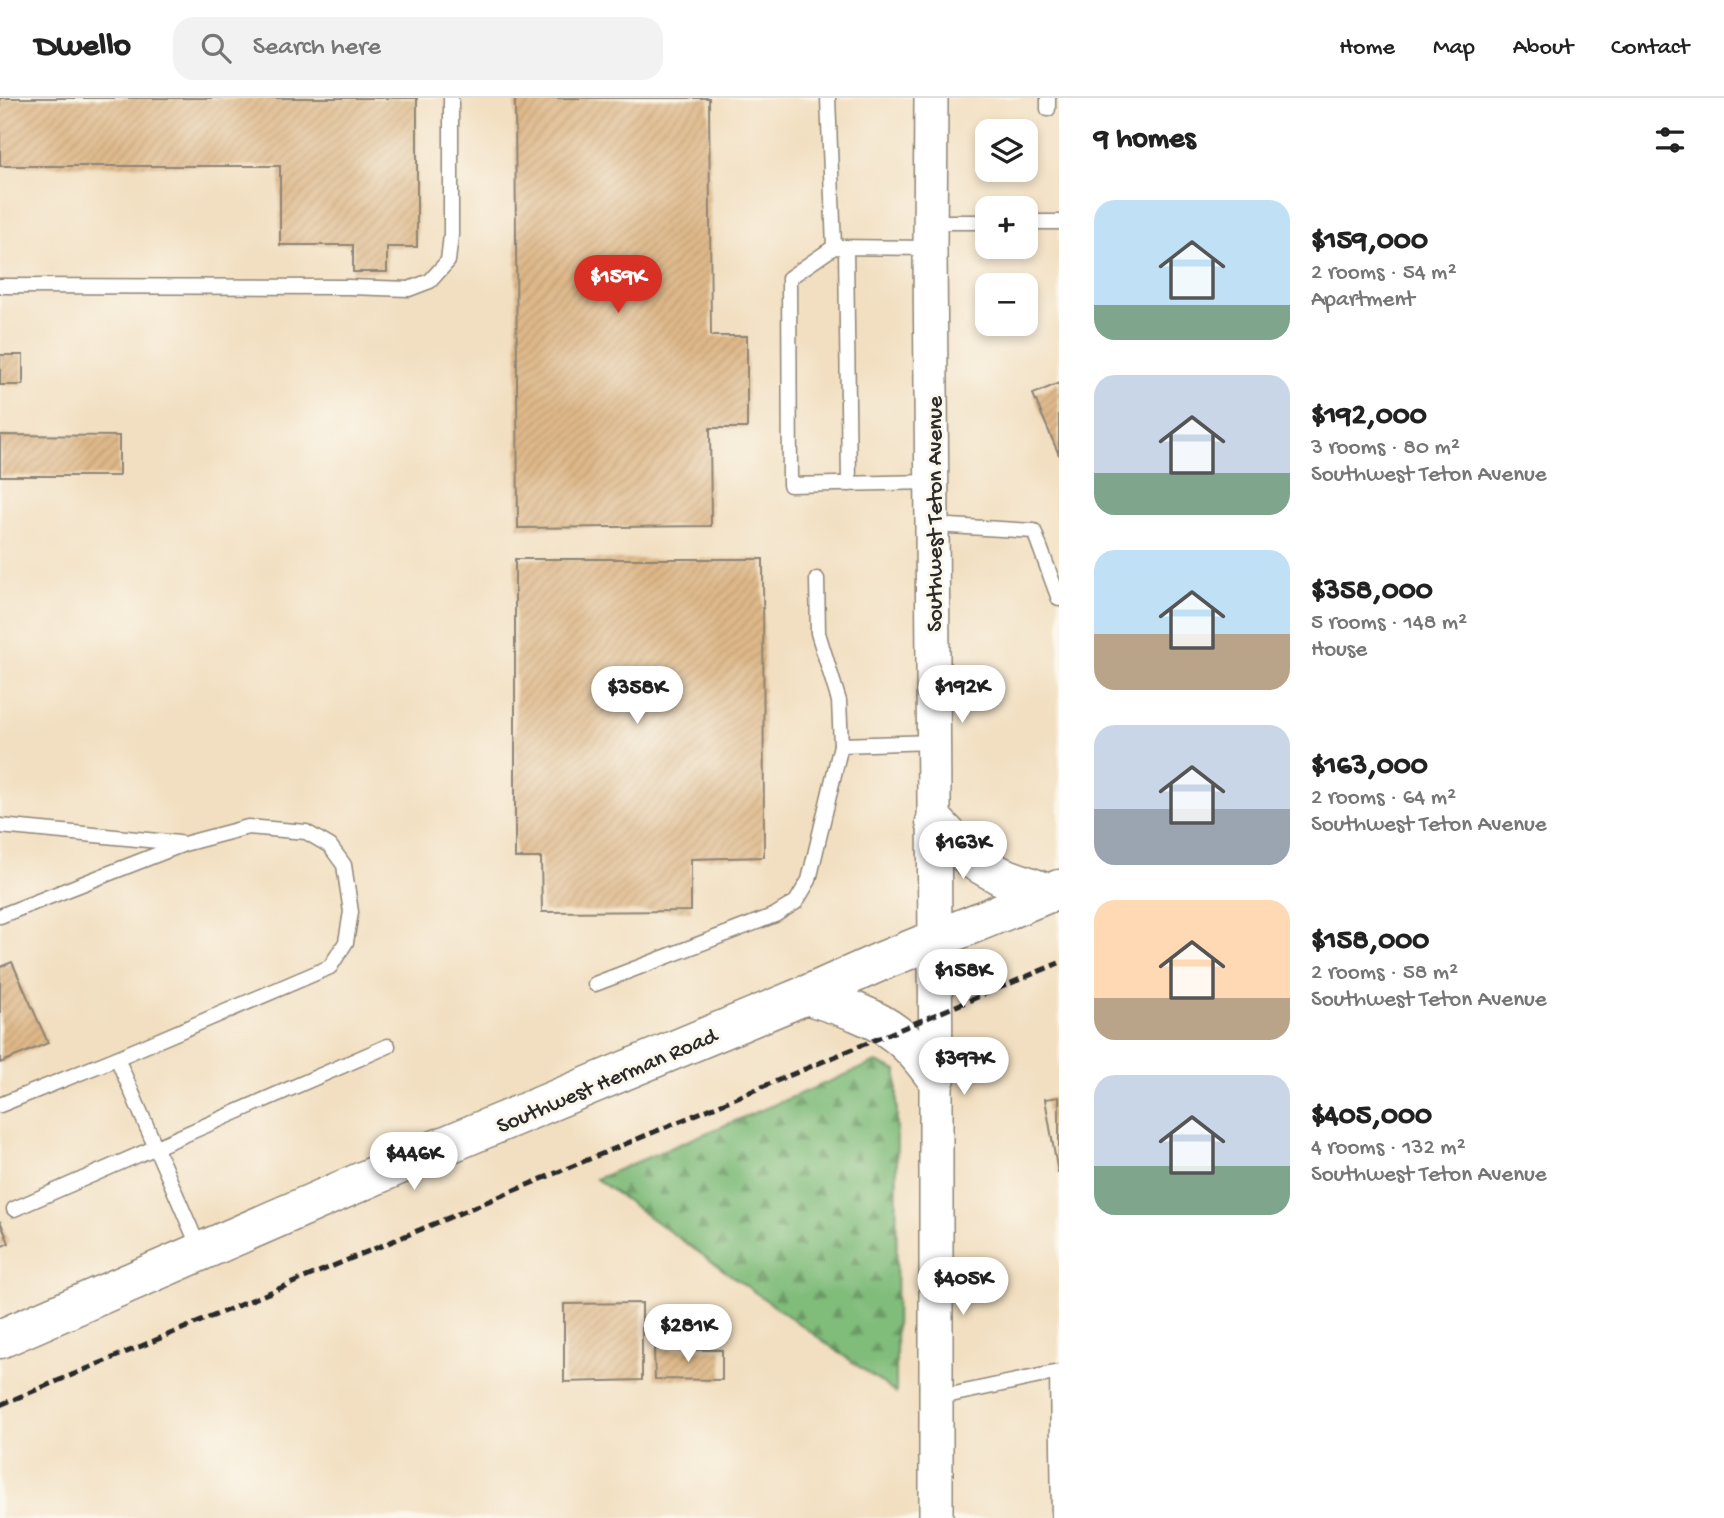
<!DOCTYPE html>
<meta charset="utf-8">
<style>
:root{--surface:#fff;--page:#f2f2f2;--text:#222;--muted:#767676;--line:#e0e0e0;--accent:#d93025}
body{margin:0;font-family:"Gochi Hand",sans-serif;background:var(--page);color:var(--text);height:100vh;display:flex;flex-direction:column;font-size:26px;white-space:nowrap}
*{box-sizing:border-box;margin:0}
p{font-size:23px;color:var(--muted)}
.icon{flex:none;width:38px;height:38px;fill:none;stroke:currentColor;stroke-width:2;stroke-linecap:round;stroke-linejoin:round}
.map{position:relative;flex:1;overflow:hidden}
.drawer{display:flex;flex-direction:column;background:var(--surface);width:665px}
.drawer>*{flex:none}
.tools{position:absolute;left:975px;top:21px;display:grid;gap:14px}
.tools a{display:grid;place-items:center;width:63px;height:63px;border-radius:14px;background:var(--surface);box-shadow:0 4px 10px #0003;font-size:35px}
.price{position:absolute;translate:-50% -60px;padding:0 16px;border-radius:24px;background:#fff;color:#222;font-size:23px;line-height:46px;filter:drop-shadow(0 2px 4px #0008)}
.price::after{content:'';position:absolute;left:50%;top:42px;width:21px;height:16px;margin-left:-10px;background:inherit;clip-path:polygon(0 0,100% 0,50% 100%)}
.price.current{background:var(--accent);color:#fff}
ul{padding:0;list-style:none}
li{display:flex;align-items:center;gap:21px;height:175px;padding:0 35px}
li span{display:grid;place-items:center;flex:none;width:196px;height:140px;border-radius:21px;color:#555}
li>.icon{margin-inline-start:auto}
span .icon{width:84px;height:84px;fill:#fffc;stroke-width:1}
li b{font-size:30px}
h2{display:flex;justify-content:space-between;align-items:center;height:84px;padding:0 35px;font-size:30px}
header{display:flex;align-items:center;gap:42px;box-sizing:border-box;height:98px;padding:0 35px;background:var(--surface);border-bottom:2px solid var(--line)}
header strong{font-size:33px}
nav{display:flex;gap:38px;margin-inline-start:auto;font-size:24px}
.search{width:490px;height:63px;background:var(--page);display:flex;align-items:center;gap:18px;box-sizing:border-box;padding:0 24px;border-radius:21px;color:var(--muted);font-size:26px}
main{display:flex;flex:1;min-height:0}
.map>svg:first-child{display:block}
</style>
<header>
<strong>Dwello</strong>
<div class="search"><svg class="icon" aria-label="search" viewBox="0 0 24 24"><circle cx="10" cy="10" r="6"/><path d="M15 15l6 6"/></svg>Search here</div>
<nav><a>Home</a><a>Map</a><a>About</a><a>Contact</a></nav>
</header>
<main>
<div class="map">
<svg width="1059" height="1420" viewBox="0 0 1059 1420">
<defs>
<pattern id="forest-firs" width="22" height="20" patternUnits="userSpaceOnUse" patternTransform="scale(1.75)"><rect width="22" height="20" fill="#80bc7a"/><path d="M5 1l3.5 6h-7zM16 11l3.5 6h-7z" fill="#699964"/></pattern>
<pattern id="building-hatch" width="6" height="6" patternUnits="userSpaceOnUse" patternTransform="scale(1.75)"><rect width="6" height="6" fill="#deb889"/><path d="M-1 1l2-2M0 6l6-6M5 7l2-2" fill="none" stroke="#bf9e76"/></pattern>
</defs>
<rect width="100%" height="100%" fill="#fbf7ec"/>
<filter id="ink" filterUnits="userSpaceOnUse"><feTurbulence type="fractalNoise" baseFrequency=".0143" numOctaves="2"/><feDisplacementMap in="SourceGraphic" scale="14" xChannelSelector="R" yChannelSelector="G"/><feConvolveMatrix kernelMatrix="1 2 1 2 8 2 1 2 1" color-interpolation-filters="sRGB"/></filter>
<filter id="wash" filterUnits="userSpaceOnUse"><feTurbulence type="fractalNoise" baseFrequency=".00686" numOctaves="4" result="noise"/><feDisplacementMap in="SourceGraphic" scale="28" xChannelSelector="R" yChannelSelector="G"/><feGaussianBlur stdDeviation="1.57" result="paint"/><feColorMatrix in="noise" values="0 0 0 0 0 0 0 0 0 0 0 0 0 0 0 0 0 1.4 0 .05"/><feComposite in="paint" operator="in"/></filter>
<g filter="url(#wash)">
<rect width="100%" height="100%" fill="#f2dfc1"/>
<path fill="url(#forest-firs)" stroke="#567452" stroke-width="2" d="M876,964l21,9 -1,322 -300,-214z"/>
<g id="blocks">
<g fill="url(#building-hatch)">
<path d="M0,0h417v149h-30v25h-34v-27h-73v-79h-280z"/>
<path d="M515,0h194l2,238h36v92h-37l1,98 -193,2z"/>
<rect x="0" y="257" width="23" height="30"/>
<path d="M1059,285v72l-26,-61z"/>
<path d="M0,337l119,1v40h-119z"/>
<path d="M515,461h248l1,298 -73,2v52l-149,1 -1,-54h-26z"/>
<path d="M12,864l36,81 -48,20v-96z"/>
<path d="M1059,999v76h-1l-13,-74z"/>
<path d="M0,1123l9,22 -9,4z"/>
<path d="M642,1205v77l-78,2v-78z"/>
<path d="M654,1251l68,1v30l-67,-1z"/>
</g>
</g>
</g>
<g filter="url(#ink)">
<use href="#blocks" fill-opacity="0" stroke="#8e8576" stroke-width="2"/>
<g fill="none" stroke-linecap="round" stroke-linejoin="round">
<g stroke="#8e8576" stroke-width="17">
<g id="service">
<path d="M828,0l6,149"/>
<path d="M1048,0v11"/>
<path d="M931,124h56"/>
<path d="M1026,124h33"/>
<path d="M846,149l3,237"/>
<path d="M930,150l-96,-1 -45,31 1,207 141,-3"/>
<path d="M0,188l348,1 61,2 21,-8 18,-20 3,-26v-137"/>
<path d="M933,427l101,6 25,68"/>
<path d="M817,481l1,54 21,68 2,44 92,-3"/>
<path d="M0,728l179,17"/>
<path d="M0,818l184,-72 64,-17 58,5 24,14 14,19 7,47 -5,30 -16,25 -213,91 -117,47"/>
<path d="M595,886l180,-69 21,-13 13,-22 32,-135"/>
<path d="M117,960l83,192"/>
<path d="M14,1111l374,-163"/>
<path d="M1057,1275l2,145"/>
<path d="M936,1300l123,-26"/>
</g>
</g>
<g stroke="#8e8576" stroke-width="36">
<path id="tertiary" d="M931,0l-1,150 6,830v440"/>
</g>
<g stroke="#8e8576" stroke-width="41">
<g id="secondary">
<path d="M935,724l36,37 30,17 47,17"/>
<path d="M806,897c31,10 64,19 90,39 16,12 28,28 40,44"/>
<path d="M0,1241l420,-183 386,-161 76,-34 177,-72"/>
</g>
</g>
<use href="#service" stroke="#fff" stroke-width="14"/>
<use href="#tertiary" stroke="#fff" stroke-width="33"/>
<use href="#secondary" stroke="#fff" stroke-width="38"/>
<path stroke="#2b2b2b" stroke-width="5" stroke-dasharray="10 5" stroke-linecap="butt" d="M0,1307l1059,-442"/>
</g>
</g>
<g text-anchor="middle" stroke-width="6" stroke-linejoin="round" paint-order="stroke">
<g font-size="23" fill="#2b2b2b" stroke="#fbf7ec">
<text transform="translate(933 416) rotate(-90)" y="8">Southwest Teton Avenue</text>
<text transform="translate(606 981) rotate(-23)" y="8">Southwest Herman Road</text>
</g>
</g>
</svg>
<div class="tools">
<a><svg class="icon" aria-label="layers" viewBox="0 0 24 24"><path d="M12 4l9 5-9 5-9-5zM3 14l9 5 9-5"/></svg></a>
<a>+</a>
<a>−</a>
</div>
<b class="price current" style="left:618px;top:217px">$159K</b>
<b class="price" style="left:962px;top:627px">$192K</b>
<b class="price" style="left:637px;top:628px">$358K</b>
<b class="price" style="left:963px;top:783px">$163K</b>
<b class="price" style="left:963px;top:911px">$158K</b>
<b class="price" style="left:964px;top:999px">$397K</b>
<b class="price" style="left:414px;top:1094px">$446K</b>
<b class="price" style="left:963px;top:1219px">$405K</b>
<b class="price" style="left:688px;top:1266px">$281K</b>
</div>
<section class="drawer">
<h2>9 homes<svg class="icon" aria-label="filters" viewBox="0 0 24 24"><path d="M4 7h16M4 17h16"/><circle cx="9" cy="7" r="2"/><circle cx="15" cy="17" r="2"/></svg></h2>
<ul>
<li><span style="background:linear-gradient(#bfe0f5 75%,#7fa58c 0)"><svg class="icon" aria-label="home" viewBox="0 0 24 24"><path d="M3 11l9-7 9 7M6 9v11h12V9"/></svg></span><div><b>$159,000</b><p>2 rooms · 54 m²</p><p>Apartment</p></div></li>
<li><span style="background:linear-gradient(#c9d6e8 70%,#7fa58c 0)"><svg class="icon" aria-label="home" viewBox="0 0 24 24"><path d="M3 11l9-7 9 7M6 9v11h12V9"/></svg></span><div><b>$192,000</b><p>3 rooms · 80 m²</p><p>Southwest Teton Avenue</p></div></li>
<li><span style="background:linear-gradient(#bfe0f5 60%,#b9a48a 0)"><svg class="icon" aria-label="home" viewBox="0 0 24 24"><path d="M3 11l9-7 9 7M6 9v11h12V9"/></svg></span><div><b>$358,000</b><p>5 rooms · 148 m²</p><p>House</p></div></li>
<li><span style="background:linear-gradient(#c9d6e8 60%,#9aa5b1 0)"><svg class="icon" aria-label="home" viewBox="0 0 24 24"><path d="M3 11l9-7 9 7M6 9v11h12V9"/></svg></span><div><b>$163,000</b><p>2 rooms · 64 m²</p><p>Southwest Teton Avenue</p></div></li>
<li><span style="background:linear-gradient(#ffd9b3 70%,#b9a48a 0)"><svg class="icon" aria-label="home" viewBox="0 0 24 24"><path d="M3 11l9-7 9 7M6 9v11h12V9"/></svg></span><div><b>$158,000</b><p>2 rooms · 58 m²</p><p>Southwest Teton Avenue</p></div></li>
<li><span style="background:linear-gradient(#c9d6e8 65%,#7fa58c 0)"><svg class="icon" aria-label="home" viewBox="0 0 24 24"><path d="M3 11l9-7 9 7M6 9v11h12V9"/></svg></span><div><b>$405,000</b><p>4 rooms · 132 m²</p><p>Southwest Teton Avenue</p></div></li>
</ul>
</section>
</main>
